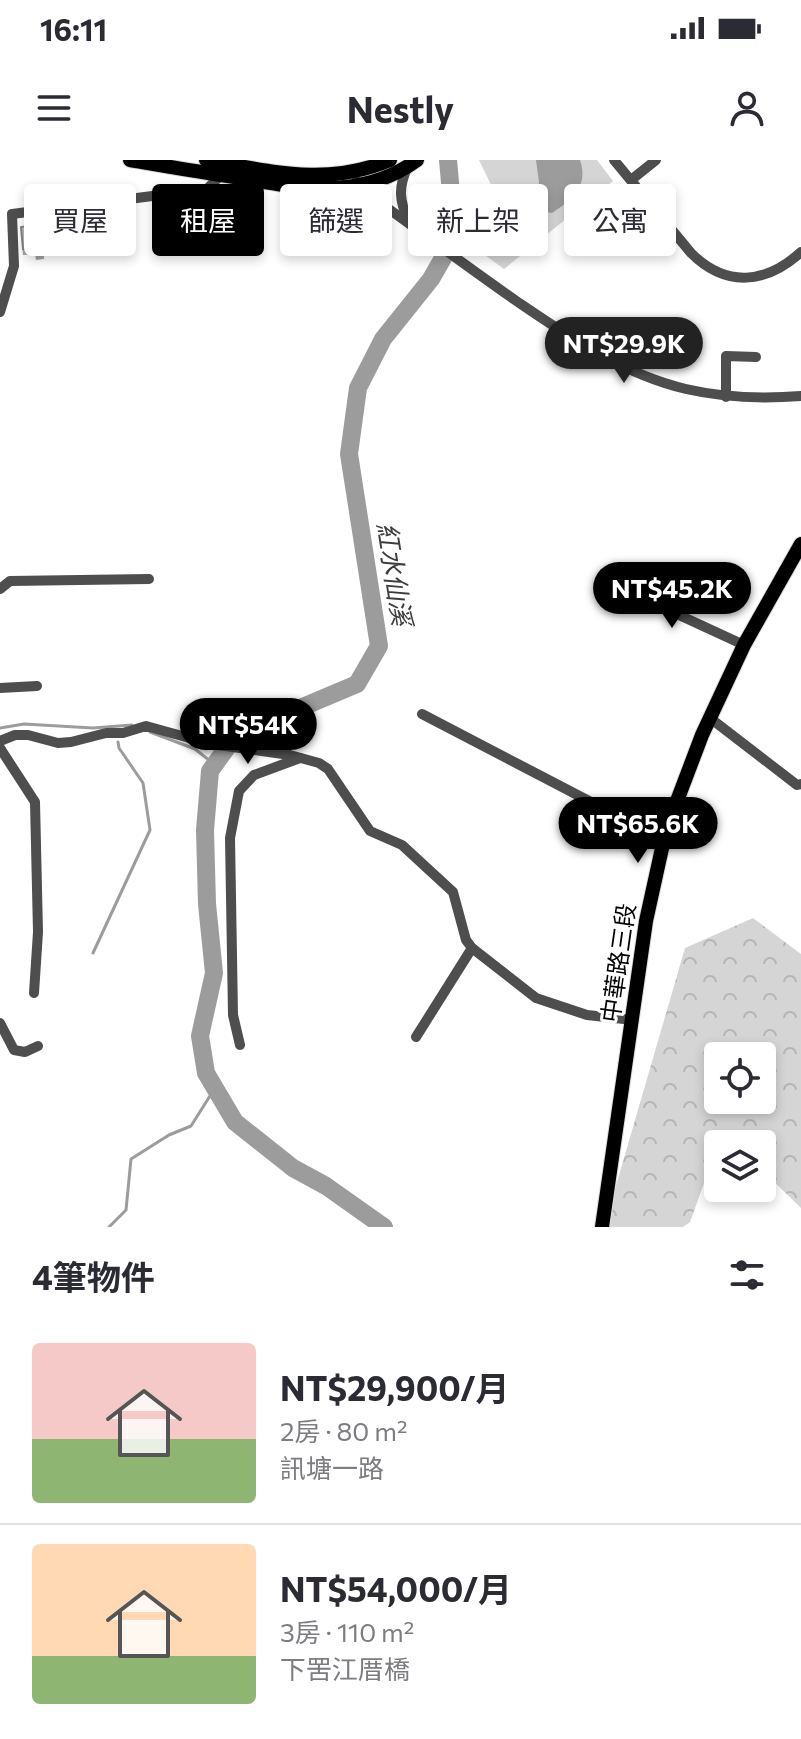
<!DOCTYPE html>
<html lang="zh-TW">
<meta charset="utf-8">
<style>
:root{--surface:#fff;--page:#f7f7f7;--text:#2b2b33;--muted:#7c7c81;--line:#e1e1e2;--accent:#000}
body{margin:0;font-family:Commissioner,"Noto Sans TC",sans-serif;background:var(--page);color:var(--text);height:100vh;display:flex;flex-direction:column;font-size:30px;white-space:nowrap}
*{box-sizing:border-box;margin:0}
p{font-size:26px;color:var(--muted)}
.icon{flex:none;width:44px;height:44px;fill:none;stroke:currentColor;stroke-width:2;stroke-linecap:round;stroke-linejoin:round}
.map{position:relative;height:1067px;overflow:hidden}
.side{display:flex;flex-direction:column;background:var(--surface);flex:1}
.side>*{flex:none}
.hud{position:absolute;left:24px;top:24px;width:754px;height:72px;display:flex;gap:16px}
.fabs{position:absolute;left:704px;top:882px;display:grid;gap:16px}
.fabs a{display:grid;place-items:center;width:72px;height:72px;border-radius:8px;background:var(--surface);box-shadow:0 4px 12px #0003;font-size:40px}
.price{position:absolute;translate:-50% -68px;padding:0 18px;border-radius:28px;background:var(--accent);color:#fff;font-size:26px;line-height:52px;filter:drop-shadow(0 2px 4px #0008)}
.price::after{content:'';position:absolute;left:50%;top:48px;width:24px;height:18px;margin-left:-12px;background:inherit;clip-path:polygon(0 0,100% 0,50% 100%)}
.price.active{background:#222;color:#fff}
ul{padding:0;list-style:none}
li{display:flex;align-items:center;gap:24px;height:200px;padding:0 32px}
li+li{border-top:2px solid var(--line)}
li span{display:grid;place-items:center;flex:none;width:224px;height:160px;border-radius:8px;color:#555}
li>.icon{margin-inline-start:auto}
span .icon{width:96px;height:96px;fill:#fffc;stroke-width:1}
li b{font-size:34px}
h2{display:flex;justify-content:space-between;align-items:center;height:96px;padding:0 32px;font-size:34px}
.chip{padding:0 28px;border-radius:8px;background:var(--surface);box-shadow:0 4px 12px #0003;font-size:28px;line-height:72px}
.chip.active{background:var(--accent);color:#fff}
.status{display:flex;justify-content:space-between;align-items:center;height:56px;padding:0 40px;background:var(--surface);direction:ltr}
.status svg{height:22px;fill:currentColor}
header{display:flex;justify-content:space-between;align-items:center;height:104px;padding:0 32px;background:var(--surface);font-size:36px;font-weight:700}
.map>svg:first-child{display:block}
</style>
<div class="status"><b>16:11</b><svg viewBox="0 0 49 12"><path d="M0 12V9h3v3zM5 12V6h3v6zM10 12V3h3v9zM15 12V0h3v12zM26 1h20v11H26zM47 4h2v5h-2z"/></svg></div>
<header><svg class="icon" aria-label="menu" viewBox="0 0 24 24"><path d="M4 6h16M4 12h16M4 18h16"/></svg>Nestly<svg class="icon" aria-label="person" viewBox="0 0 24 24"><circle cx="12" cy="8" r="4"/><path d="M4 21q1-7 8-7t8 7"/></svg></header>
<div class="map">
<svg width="801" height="1067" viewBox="0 0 801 1067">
<defs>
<pattern id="forest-crowns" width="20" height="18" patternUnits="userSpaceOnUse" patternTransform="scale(2)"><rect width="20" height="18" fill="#d5d5d5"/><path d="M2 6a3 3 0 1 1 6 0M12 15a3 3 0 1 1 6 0" fill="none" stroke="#b5b5b5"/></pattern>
</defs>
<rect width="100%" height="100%" fill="#fff"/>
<path fill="url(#forest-crowns)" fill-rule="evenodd" d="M753,758l48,36v254l-39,-38v-26h-44v8l-3,1 -25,69 -7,5h-73l-4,-7 79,-272zM718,896h44v44h-44z"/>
<path fill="#d5d5d5" d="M479,0h118l16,21 -109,88 -52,-38v-7l20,-1 -1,-28 21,-8z"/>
<path fill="#9c9c9c" d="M536,0h44c9,26 -8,40 -28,53l-18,-3 5,-28z"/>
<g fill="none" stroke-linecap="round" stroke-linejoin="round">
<g stroke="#9c9c9c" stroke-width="3">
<path d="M0,568l24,-4 69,4 39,-3"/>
<path d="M150,572l45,17 20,16"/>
<path d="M93,793l57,-123 -7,-47 -24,-35 -1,-6"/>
<path d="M109,1067l17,-17 5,-51 38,-24 22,-9 24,-38"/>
</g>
<path stroke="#9c9c9c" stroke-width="18" d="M384,1067l-58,-41 -33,-18 -58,-46 -29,-49 -6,-37 14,-63 -7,-69 -2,-74 5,-59 26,-36 121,-51 22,-38 -30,-192 9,-66 25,-49 48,-60 16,-28 5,-46 -4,-45"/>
<g stroke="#dbdbdb" stroke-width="16">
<g id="major">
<path d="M130,0c35,6 69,12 104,17 63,11 127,24 183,-17"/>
<path d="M206,0c65,11 120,27 184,0"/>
<path d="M602,1067l44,-306 20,-91 36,-95 42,-90 57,-101"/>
</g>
</g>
<g stroke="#4e4e4e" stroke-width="10">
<path d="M614,0l77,93c35,35 75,31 110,-1"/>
<path d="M408,6c-10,21 -9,35 1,56"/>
<path d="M631,20l25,-20"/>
<path d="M356,21l1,5c53,38 105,77 158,114 53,36 107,74 171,89 39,9 76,10 115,7"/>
<path d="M321,33l58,13"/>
<path d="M0,152l14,-46 -2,-52 195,-25 14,-14v-5"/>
<path d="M726,237v-41l30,1"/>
<path d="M614,425l130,60"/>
<path d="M0,429l10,-8 139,-2"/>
<path d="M0,528l37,-2"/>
<path d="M422,554l192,100 52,16"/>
<path d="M710,558l87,67 4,-1"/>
<path d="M0,581l15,-6h13l30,8 13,-1 35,-9h17l23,-7 65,18 79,11 29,8 9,6 42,62 32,14 51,47 13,48 6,8 64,50 51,17 46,5"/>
<path d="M0,588l35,54 3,130 -4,61"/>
<path d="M0,863l14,27 11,2 13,-6"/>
<path d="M416,877l56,-89"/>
<path d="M240,885l-7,-30 -3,-177 9,-47 15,-16 46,-17"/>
</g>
<use href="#major" stroke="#000" stroke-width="14"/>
</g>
<g fill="#a3a3a3">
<path d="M66,49l19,33v9l-15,2z"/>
<path d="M21,67l23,26v6l-8,1 -1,-6 -12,1z"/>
</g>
<g fill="#bebebe" stroke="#858585" stroke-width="2">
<path d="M81,47l4,35 -15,1 -4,-34z"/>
<path d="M40,64l4,29 -8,1 -1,-7 -12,2 -2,-22z"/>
</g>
<g text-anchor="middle" stroke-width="6" stroke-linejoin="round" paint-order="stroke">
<g font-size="24" fill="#000" stroke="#fff">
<text transform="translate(619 803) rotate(-82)" y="8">中華路三段</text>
</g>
<g font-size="26" font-style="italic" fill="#3d3d3d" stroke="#fff">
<text transform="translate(394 414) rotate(81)" y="9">紅水仙溪</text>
</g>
</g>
</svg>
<div class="fabs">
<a><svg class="icon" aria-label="locate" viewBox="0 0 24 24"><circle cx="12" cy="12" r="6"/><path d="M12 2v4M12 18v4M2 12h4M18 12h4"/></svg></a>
<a><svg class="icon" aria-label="layers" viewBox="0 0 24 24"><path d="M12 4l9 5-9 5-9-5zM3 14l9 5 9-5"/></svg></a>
</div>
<b class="price active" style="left:624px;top:225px">NT$29.9K</b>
<b class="price" style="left:672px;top:470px">NT$45.2K</b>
<b class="price" style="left:248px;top:606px">NT$54K</b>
<b class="price" style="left:638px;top:705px">NT$65.6K</b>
<div class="hud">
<a class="chip">買屋</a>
<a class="chip active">租屋</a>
<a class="chip">篩選</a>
<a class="chip">新上架</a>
<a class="chip">公寓</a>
</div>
</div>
<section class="side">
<h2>4筆物件<svg class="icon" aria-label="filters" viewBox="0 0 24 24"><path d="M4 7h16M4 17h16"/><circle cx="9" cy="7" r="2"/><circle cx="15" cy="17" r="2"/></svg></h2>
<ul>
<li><span style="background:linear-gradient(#f6c9c9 60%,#8fb573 0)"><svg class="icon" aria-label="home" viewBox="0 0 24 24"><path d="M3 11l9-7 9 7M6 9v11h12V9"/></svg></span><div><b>NT$29,900/月</b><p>2房 · 80 m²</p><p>訊塘一路</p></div></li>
<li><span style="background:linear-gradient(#ffd9b3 70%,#8fb573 0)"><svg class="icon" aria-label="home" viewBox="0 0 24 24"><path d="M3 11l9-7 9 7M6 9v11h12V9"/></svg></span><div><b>NT$54,000/月</b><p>3房 · 110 m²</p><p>下罟江厝橋</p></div></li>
</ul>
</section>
